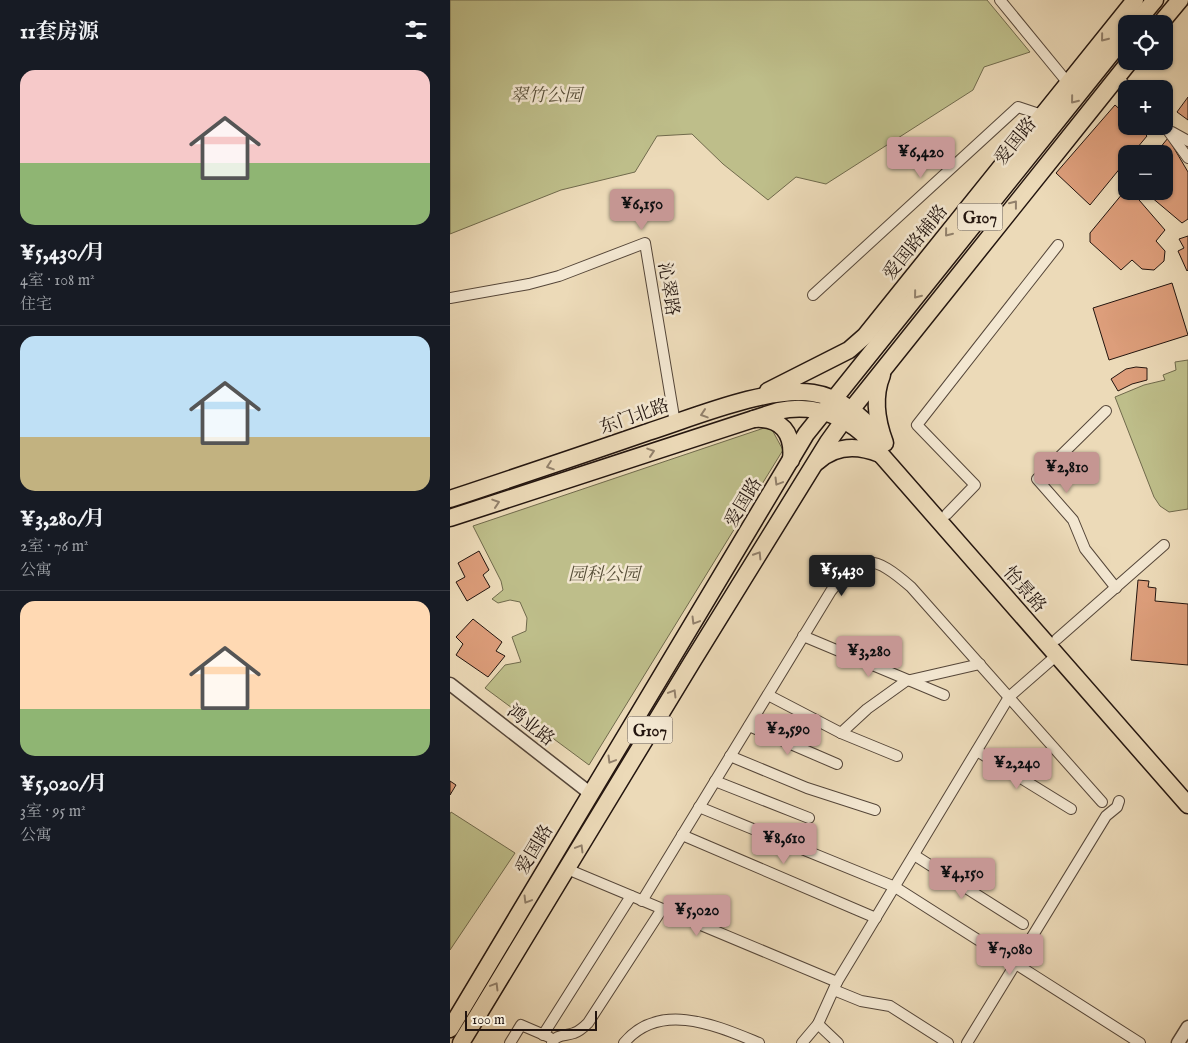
<!DOCTYPE html>
<html lang="zh">
<meta charset="utf-8">
<style>
:root{--surface:#171b24;--page:#20242c;--text:#f1f3f6;--muted:#9ea1a6;--line:#363941;--accent:#c59692}
body{margin:0;font-family:"IM FELL English","Noto Serif SC",serif;background:var(--page);color:var(--text);height:100vh;display:flex;flex-direction:column;font-size:19px;white-space:nowrap}
*{box-sizing:border-box;margin:0}
p{font-size:16px;color:var(--muted)}
.icon{flex:none;width:28px;height:28px;fill:none;stroke:currentColor;stroke-width:2;stroke-linecap:round;stroke-linejoin:round}
.map{position:relative;flex:1;overflow:hidden}
.sheet{display:flex;flex-direction:column;background:var(--surface);width:450px}
.sheet>*{flex:none}
.fabs{position:absolute;left:668px;top:15px;display:grid;gap:10px}
.fabs a{display:grid;place-items:center;width:55px;height:55px;border-radius:10px;background:var(--surface);box-shadow:0 1px 4px #0004;font-size:25px}
.scale{position:absolute;left:15px;bottom:12px;width:132px;box-sizing:border-box;padding-left:5px;border:2px solid #23150f;border-top:0;font-size:14px;line-height:18px;white-space:nowrap;color:#23150f;-webkit-text-stroke:4px #f3e7d1;paint-order:stroke}
.price{position:absolute;translate:-50% -42px;padding:0 11px;border-radius:5px;background:var(--accent);color:#111;font-size:16px;line-height:32px;filter:drop-shadow(0 1px 2px #0008)}
.price::after{content:'';position:absolute;left:50%;top:30px;width:15px;height:11px;margin-left:-8px;background:inherit;clip-path:polygon(0 0,100% 0,50% 100%)}
.price.selected{background:#222;color:#fff}
ul{padding:0;list-style:none}
li{display:grid;align-content:center;gap:10px;height:265px;padding:0 20px}
li+li{border-top:1px solid var(--line)}
li span{display:grid;place-items:center;height:155px;border-radius:15px;color:#555}
li>.icon{margin-inline-start:auto}
span .icon{width:90px;height:90px;fill:#fffc;stroke-width:1}
li b{font-size:21px}
h2{display:flex;justify-content:space-between;align-items:center;height:60px;padding:0 20px;font-size:21px}
main{display:flex;flex:1;min-height:0}
.map>svg:first-child{display:block}
</style>
<main>
<section class="sheet">
<h2>11套房源<svg class="icon" aria-label="filters" viewBox="0 0 24 24"><path d="M4 7h16M4 17h16"/><circle cx="9" cy="7" r="2"/><circle cx="15" cy="17" r="2"/></svg></h2>
<ul>
<li><span style="background:linear-gradient(#f6c9c9 60%,#8fb573 0)"><svg class="icon" aria-label="home" viewBox="0 0 24 24"><path d="M3 11l9-7 9 7M6 9v11h12V9"/></svg></span><div><b>¥5,430/月</b><p>4室 · 108 m²</p><p>住宅</p></div></li>
<li><span style="background:linear-gradient(#bfe0f5 65%,#c2b280 0)"><svg class="icon" aria-label="home" viewBox="0 0 24 24"><path d="M3 11l9-7 9 7M6 9v11h12V9"/></svg></span><div><b>¥3,280/月</b><p>2室 · 76 m²</p><p>公寓</p></div></li>
<li><span style="background:linear-gradient(#ffd9b3 70%,#8fb573 0)"><svg class="icon" aria-label="home" viewBox="0 0 24 24"><path d="M3 11l9-7 9 7M6 9v11h12V9"/></svg></span><div><b>¥5,020/月</b><p>3室 · 95 m²</p><p>公寓</p></div></li>
</ul>
</section>
<div class="map">
<svg width="738" height="1043" viewBox="0 0 738 1043">
<rect width="100%" height="100%" fill="#ecdab8"/>
<filter id="stains"><feTurbulence type="fractalNoise" baseFrequency=".004" numOctaves="4"/><feColorMatrix values="0 0 0 0 .2 0 0 0 0 .09 0 0 0 0 .02 0 0 0 .5 -.17"/></filter>
<radialGradient id="worn" r=".72"><stop offset=".6" stop-color="#630" stop-opacity="0"/><stop offset="1" stop-color="#630" stop-opacity=".3"/></radialGradient>
<g fill="#bebe8a" stroke="#706a4c">
<path d="M0,0h537l43,52 -46,15 -11,23 -147,94 -30,-7 -28,23 -45,-36 -31,-30 -35,2 -22,36 -74,18 -111,44z"/>
<path d="M738,360v149l-19,3 -9,-6 -6,-9 -39,-100 29,-12 21,-5 -2,-5 13,-5 -1,-8z"/>
<path d="M320,426l13,24 -194,315 -104,-77 20,-23 16,-3 -9,-25 14,-6 1,-13 -7,-16 -10,-2 -12,3 -6,-4 11,-9 -2,-9 -28,-55z"/>
<path d="M1,812l64,41 -65,97v-136z"/>
</g>
<g fill="#dd9e7b" stroke="#23150f">
<path d="M738,97v23l-11,-8z"/>
<path d="M665,105l11,10v11h11l10,10 -15,18h-6v7l-36,44 -34,-32z"/>
<path d="M718,138l20,34v47l-6,4 -38,-32h20v-37h-9z"/>
<path d="M673,193h10l32,37 -9,11 9,10 -1,10 -10,9 -12,-1 -10,-9 -11,10 -31,-28v-9z"/>
<path d="M738,236v34l-1,1 -9,-20 6,-3 -5,-9z"/>
<path d="M722,283l16,52 -79,25 -16,-52z"/>
<path d="M686,367l11,1v12l-15,4 -14,7 -7,-12 15,-10z"/>
<path d="M29,551l10,19 -6,5 7,12 -23,14 -11,-19 9,-5 -7,-14z"/>
<path d="M688,580l11,1 -1,6 8,1 -1,13 33,3v61l-57,-5z"/>
<path d="M23,619l29,23 -6,9 9,5 -17,21 -32,-22 7,-11 -7,-7z"/>
<path d="M0,781l6,4 -6,10z"/>
</g>
<g fill="none" stroke-linecap="round" stroke-linejoin="round">
<g stroke="#554639" stroke-width="12">
<g id="minor">
<path d="M550,0l68,83"/>
<path d="M667,77l12,12"/>
<path d="M714,125l24,33"/>
<path d="M722,132l16,9"/>
<path d="M363,295l205,-188 24,8"/>
<path d="M0,298l79,-14 30,-8 86,-33 30,180"/>
<path d="M656,411l-69,68 36,41 12,29 31,39"/>
<path d="M497,514l28,-29 -58,-60 141,-180"/>
<path d="M353,636l141,59"/>
<path d="M607,639l107,-94"/>
<path d="M318,695l73,38 56,23"/>
<path d="M299,726l88,38"/>
<path d="M391,733l26,-24 39,-28 74,-17"/>
<path d="M527,751l94,58"/>
<path d="M280,756l77,32 68,22"/>
<path d="M265,781l94,37"/>
<path d="M249,807l196,80 245,156"/>
<path d="M232,835l194,83"/>
<path d="M464,855l109,69"/>
<path d="M117,869l270,113"/>
<path d="M192,901l189,-310c30,-39 43,-36 80,-4l191,215"/>
<path d="M384,990l27,11 29,5 58,37"/>
<path d="M368,1024l20,19"/>
<path d="M93,1035l88,-139"/>
<path d="M60,1043l11,-18 28,12"/>
<path d="M102,1043c4,-9 14,-7 22,-10 6,-2 10,-6 14,-10l74,-114"/>
<path d="M174,1043c36,-43 93,-17 135,0"/>
<path d="M352,1043l16,-19 19,-42 172,-285 48,-42"/>
<path d="M517,1043l139,-227 11,-9 2,-6"/>
</g>
</g>
<g stroke="#554639" stroke-width="15">
<g id="tertiary">
<path d="M0,684l141,110"/>
<path d="M728,1043l10,-16"/>
</g>
</g>
<g stroke="#23150f" stroke-width="19">
<g id="primary">
<path d="M318,391l81,-41 16,-14 270,-336"/>
<path d="M0,499c66,-22 132,-44 198,-67 44,-14 120,-46 165,-39 27,4 48,23 66,43"/>
<path d="M0,518l328,-107c31,-7 60,2 84,22l326,372"/>
</g>
</g>
<g stroke="#23150f" stroke-width="19">
<g id="trunk">
<path d="M685,24l20,-24"/>
<path d="M710,24l20,-24"/>
<path d="M432,375c-9,22 -5,47 3,68"/>
<path d="M304,419c27,-2 40,14 37,41"/>
<path d="M367,462c18,-17 41,-17 63,-8"/>
<path d="M0,1029l356,-595 320,-399"/>
<path d="M11,1043l231,-381 136,-220 23,-32 279,-349"/>
</g>
</g>
<use href="#minor" stroke="#f3e7d1" stroke-width="10"/>
<use href="#tertiary" stroke="#f3e7d1" stroke-width="12"/>
<use href="#primary" stroke="#ecdab8" stroke-width="16"/>
<use href="#trunk" stroke="#ecdab8" stroke-width="16"/>
</g>
<defs><path id="oneway-chevron" d="M-2-3.5L2.5 0L-2 3.5" fill="none" stroke-width="1.6" stroke-linecap="round" stroke-linejoin="round" transform="scale(1.25)"/></defs>
<g stroke="#92816c">
<use href="#oneway-chevron" transform="translate(654 38) rotate(129)"/>
<use href="#oneway-chevron" transform="translate(624 100) rotate(129)"/>
<use href="#oneway-chevron" transform="translate(564 204) rotate(-52)"/>
<use href="#oneway-chevron" transform="translate(498 233) rotate(129)"/>
<use href="#oneway-chevron" transform="translate(467 295) rotate(129)"/>
<use href="#oneway-chevron" transform="translate(254 414) rotate(162)"/>
<use href="#oneway-chevron" transform="translate(201 452) rotate(-18)"/>
<use href="#oneway-chevron" transform="translate(100 466) rotate(161)"/>
<use href="#oneway-chevron" transform="translate(328 482) rotate(121)"/>
<use href="#oneway-chevron" transform="translate(46 503) rotate(-18)"/>
<use href="#oneway-chevron" transform="translate(308 555) rotate(-58)"/>
<use href="#oneway-chevron" transform="translate(245 621) rotate(121)"/>
<use href="#oneway-chevron" transform="translate(223 693) rotate(-59)"/>
<use href="#oneway-chevron" transform="translate(161 760) rotate(121)"/>
<use href="#oneway-chevron" transform="translate(130 848) rotate(-59)"/>
<use href="#oneway-chevron" transform="translate(77 900) rotate(121)"/>
<use href="#oneway-chevron" transform="translate(45 986) rotate(-59)"/>
</g>
<g text-anchor="middle" stroke-width="5" stroke-linejoin="round" paint-order="stroke">
<g fill="#f3e7d1" stroke="#615449" stroke-width="1">
<rect x="507.5" y="203.5" width="45" height="27" rx="4"/>
<rect x="177.5" y="716.5" width="45" height="27" rx="4"/>
</g>
<g font-size="16" font-weight="bold" fill="#23150f">
<text x="530" y="223">G107</text>
<text x="200" y="736">G107</text>
</g>
<g font-size="18" font-style="italic" fill="#59503a" stroke="#f3e7d1">
<text x="96" y="101">翠竹公园</text>
<text x="154" y="580">园科公园</text>
</g>
<g font-size="18" fill="#23150f" stroke="#f3e7d1">
<text transform="translate(565 141) rotate(-51)" y="6">爱国路</text>
<text transform="translate(465 242) rotate(-51)" y="6">爱国路辅路</text>
<text transform="translate(219 289) rotate(81)" y="6">沁翠路</text>
<text transform="translate(184 416) rotate(-19)" y="6">东门北路</text>
<text transform="translate(293 502) rotate(-59)" y="6">爱国路</text>
<text transform="translate(575 589) rotate(49)" y="6">怡景路</text>
<text transform="translate(81 725) rotate(38)" y="6">鸿业路</text>
<text transform="translate(84 849) rotate(-59)" y="6">爱国路</text>
</g>
</g>
<rect width="100%" height="100%" filter="url(#stains)"/>
<rect width="100%" height="100%" fill="url(#worn)"/>
</svg>
<div class="fabs">
<a><svg class="icon" aria-label="locate" viewBox="0 0 24 24"><circle cx="12" cy="12" r="6"/><path d="M12 2v4M12 18v4M2 12h4M18 12h4"/></svg></a>
<a>+</a>
<a>−</a>
</div>
<div class="scale">100 m</div>
<b class="price" style="left:471px;top:179px">¥6,420</b>
<b class="price" style="left:192px;top:231px">¥6,150</b>
<b class="price" style="left:617px;top:494px">¥2,810</b>
<b class="price selected" style="left:392px;top:597px">¥5,430</b>
<b class="price" style="left:419px;top:678px">¥3,280</b>
<b class="price" style="left:338px;top:756px">¥2,590</b>
<b class="price" style="left:567px;top:790px">¥2,240</b>
<b class="price" style="left:334px;top:865px">¥8,610</b>
<b class="price" style="left:512px;top:900px">¥4,150</b>
<b class="price" style="left:247px;top:937px">¥5,020</b>
<b class="price" style="left:560px;top:976px">¥7,080</b>
</div>
</main>
